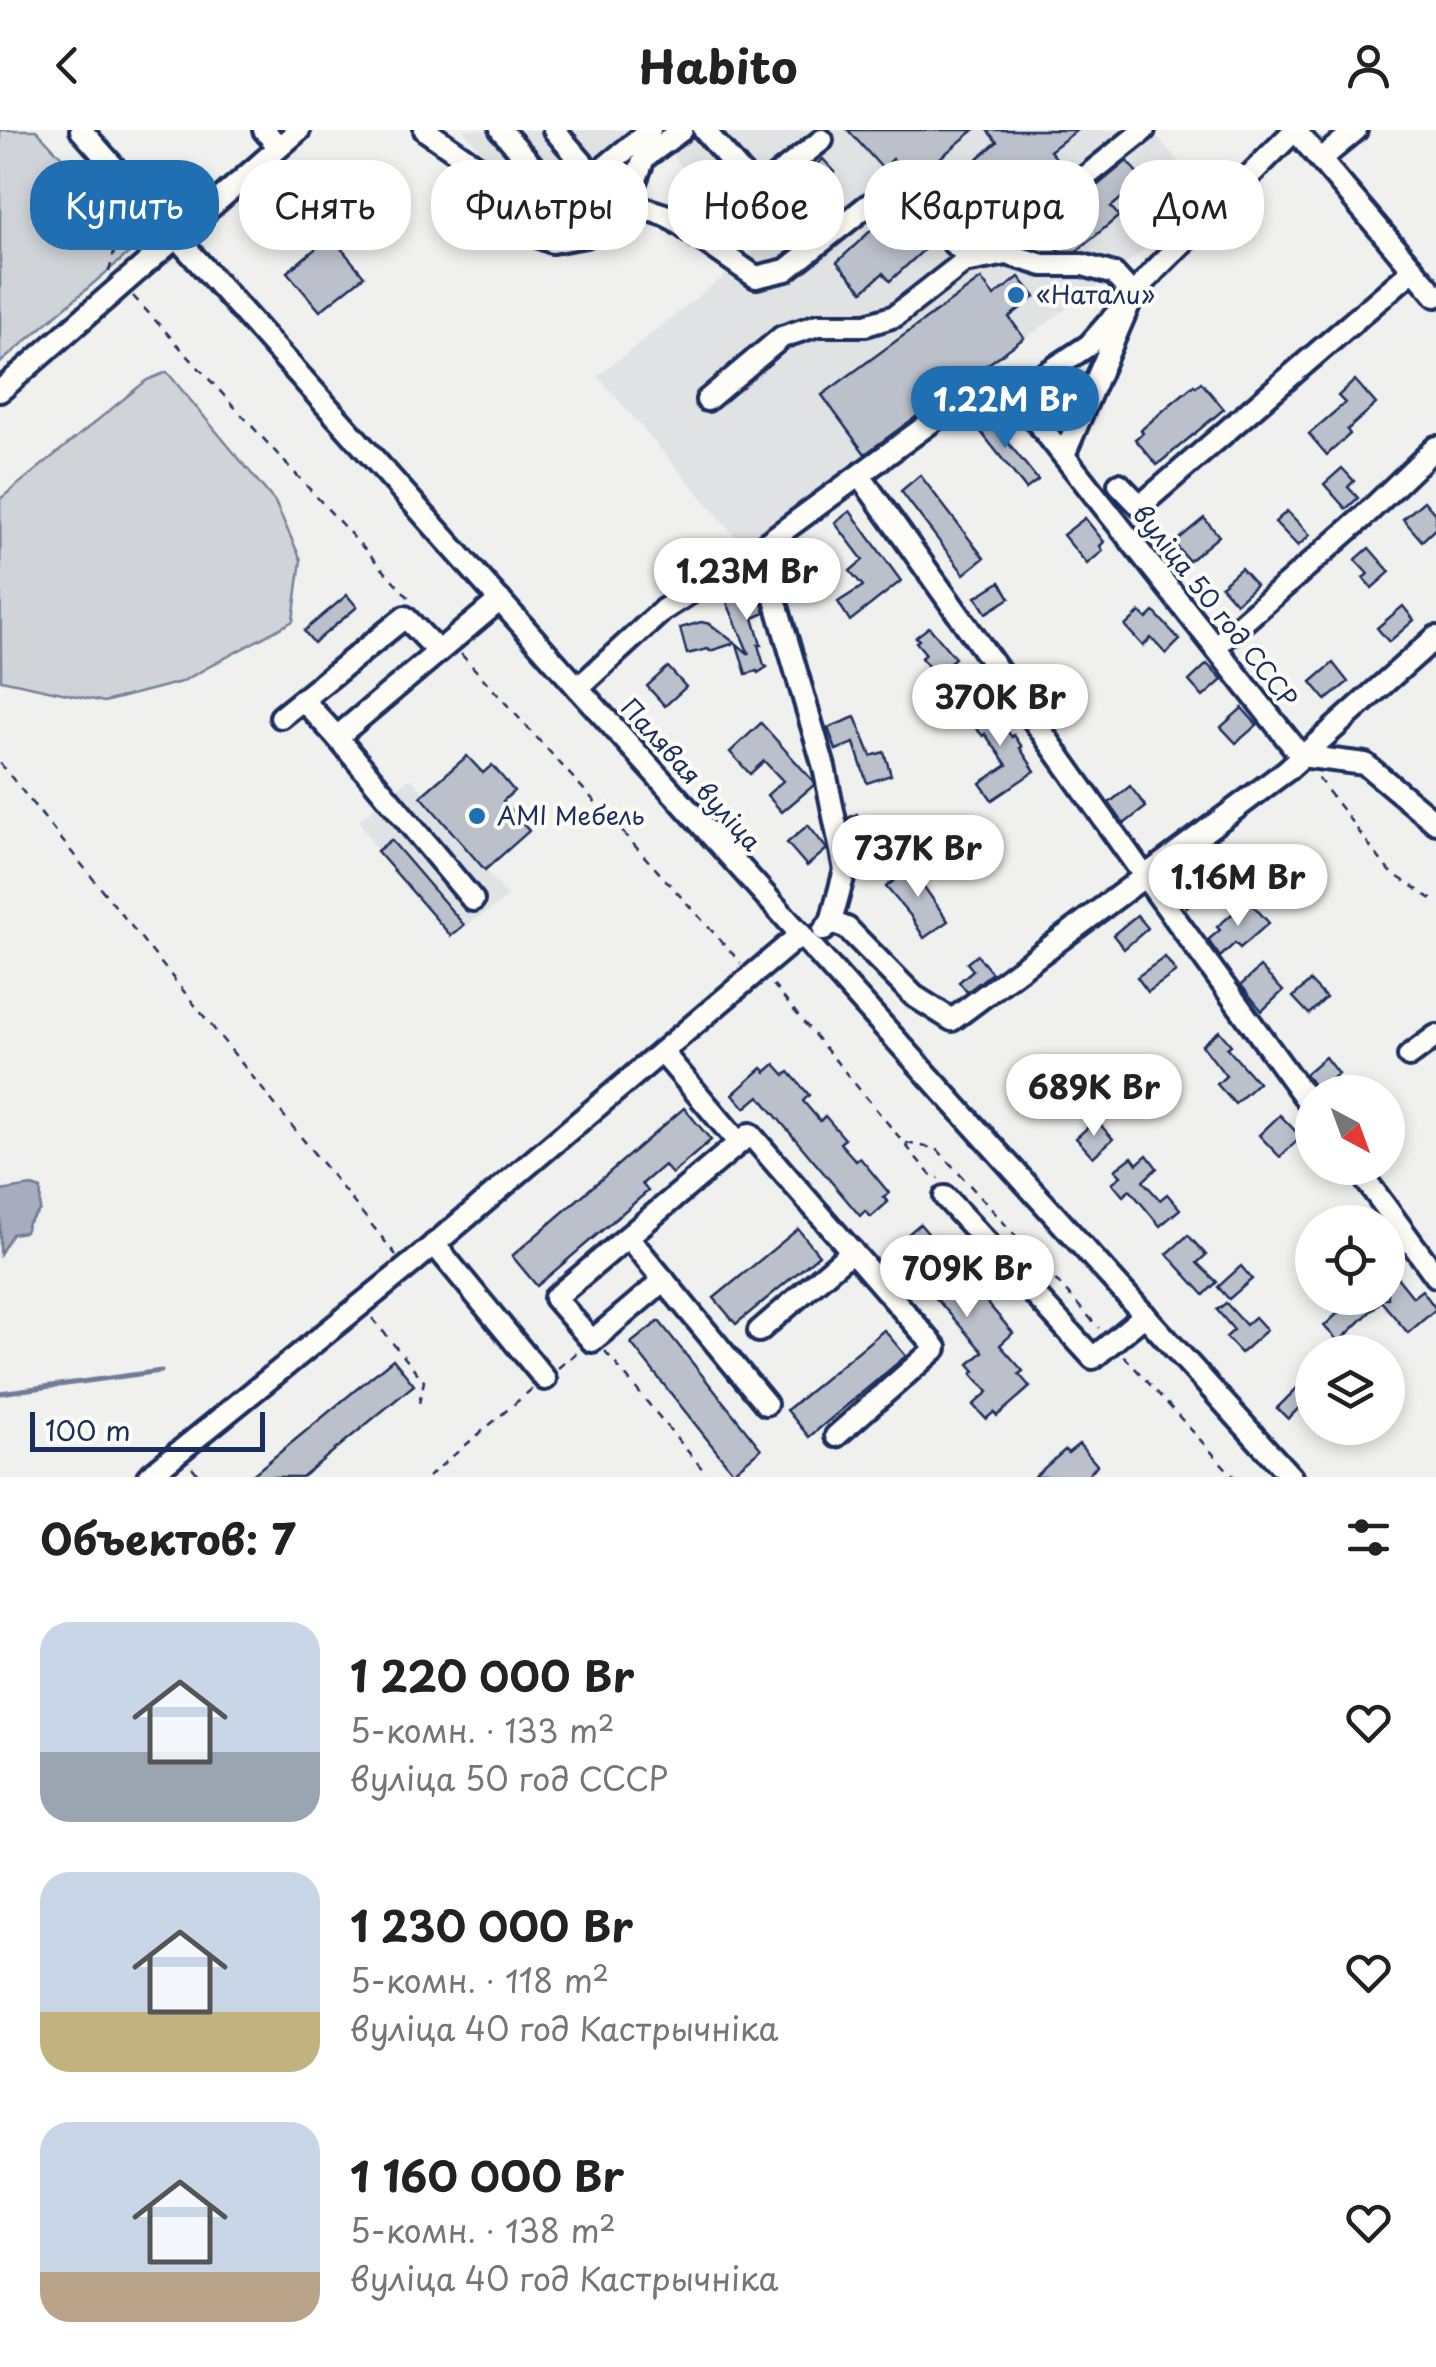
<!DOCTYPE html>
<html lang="ru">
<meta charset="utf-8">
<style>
:root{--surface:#fff;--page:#f2f2f2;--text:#222;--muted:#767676;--accent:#1f6fb2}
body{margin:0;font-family:"Playpen Sans",sans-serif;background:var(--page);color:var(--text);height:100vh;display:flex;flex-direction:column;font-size:38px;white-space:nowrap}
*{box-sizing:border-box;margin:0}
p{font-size:32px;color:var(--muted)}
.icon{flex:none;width:55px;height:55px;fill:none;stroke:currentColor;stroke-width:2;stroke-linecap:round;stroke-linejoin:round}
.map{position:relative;height:1347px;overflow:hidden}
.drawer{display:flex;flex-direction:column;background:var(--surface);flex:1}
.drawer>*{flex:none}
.banner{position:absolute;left:30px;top:30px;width:1378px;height:90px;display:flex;gap:20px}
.needle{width:65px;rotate:139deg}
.tools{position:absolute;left:1295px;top:945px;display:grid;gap:20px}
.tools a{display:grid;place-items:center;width:110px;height:110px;border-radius:50%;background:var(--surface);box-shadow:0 5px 15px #0003;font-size:50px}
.scale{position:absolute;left:30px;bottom:25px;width:235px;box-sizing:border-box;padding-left:10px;border:5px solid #1b2f5e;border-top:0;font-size:28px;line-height:35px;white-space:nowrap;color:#1b2f5e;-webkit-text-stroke:8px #fdfcf7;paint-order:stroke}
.price{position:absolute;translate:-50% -85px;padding:0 22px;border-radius:35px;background:#fff;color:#222;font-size:32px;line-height:65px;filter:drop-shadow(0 2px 5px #0008)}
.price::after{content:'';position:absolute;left:50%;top:60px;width:30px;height:22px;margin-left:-15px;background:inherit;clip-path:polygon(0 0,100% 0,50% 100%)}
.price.current{background:var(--accent);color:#fff}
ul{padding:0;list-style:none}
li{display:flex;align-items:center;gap:30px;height:250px;padding:0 40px}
li span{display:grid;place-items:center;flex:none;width:280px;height:200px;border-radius:30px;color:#555}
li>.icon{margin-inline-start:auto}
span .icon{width:120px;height:120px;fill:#fffc;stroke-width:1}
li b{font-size:42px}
h2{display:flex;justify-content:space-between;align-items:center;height:120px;padding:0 40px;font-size:42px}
.pill{padding:0 35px;border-radius:40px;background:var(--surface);box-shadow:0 5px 15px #0003;font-size:35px;line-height:90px}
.pill.current{background:var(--accent);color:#fff}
header{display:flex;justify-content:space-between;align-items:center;height:130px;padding:0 40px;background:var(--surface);font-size:45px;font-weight:700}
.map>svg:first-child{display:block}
</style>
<header><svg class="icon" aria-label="back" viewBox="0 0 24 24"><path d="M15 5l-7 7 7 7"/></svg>Habito<svg class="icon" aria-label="person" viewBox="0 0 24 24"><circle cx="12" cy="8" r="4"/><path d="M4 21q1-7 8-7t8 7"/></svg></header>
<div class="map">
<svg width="1436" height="1347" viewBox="0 0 1436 1347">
<rect width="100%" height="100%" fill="#f0f0ee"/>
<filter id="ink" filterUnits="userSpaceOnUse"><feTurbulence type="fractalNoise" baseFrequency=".01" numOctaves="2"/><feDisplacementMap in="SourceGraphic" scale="20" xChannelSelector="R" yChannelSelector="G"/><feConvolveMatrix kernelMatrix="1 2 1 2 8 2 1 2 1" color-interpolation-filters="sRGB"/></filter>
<g filter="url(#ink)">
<g fill="#e0e2e3">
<path d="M463,0h689l57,68 -95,76 -372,270 -144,-168 155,-123 -96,-116 -107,93z"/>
<path d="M467,626l15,17 10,-8 22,26 -11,10 26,30 -44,38 23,28 -57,39 -74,-85 -18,-30 51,-43 14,15z"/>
</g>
<g fill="#d0d3d8" stroke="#76819b" stroke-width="2.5">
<path d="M0,0h36l104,110 -10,12 -130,111z"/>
<path d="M167,242l108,130 26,58 -8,61 -112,61 -77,20 -103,-22 -1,-181 147,-119z"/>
</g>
<path fill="#a7adbd" stroke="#6f7b97" stroke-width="2.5" d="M32,1056l9,3 -1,21 -12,13 -3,9 -13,2 -12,20v-63z"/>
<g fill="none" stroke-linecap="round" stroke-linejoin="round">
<path stroke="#6f7b97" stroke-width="5" d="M0,1263l161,-22"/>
</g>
<g fill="#bbc0ca" stroke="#1b2f5e" stroke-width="2.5">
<path d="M848,0h126l-63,52 -18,-23 -10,10z"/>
<path d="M987,0h90l-27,21 21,24 2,11 7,5 13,-2 34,-28 16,19 -32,27 8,9 -42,35h-18l-20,-23 19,-14 -17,-21 -63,52 -26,-28 -16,-23 61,-52z"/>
<path d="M823,29l12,13 -42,38 -12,-13z"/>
<path d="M894,79l34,37 -38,35 -7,-8 -20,18 -26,-29z"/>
<path d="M331,106l33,40 -44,35 -33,-39z"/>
<path d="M1019,147l16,20 -26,20 15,21 -159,116 -43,-59 159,-116 13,17z"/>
<path d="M1355,250l21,24 -29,26 3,4 -23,21 -18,-21 36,-31 -7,-7z"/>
<path d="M1201,252l23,27 -67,56 -22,-26 8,-6 -2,-3 31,-27 22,-18 2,2z"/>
<path d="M986,285l52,65 -12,9 -56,-71z"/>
<path d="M1342,338l12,13 -6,6 10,11 -12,11 -22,-25z"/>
<path d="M920,345l64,83 -20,16 -63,-83z"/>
<path d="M1424,371l12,14v13l-14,13 -19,-22z"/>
<path d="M850,381l51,70 -51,40 -12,-19 25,-16 -13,-15 13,-11 -28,-37z"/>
<path d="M1287,381l23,24 -12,11 -23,-24z"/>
<path d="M1085,388l19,24 -4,4 3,5 -16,13 -24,-29z"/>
<path d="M1204,388l15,18 -30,25 -15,-18z"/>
<path d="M1369,418l21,24 -18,16 -9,-10 5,-4 -13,-14z"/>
<path d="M1241,438l15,17 -20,18 -15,-17z"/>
<path d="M747,450l5,11 6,-2 7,24 -12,5 8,27h-3l6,20 3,2 -9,6 -1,-2 -11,3 -9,-30 12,10 -27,-63z"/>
<path d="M1000,452l10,16 -24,15 -10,-16z"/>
<path d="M347,465l10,12 -43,36 -10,-12z"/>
<path d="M1403,476l11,14 -25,22 -12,-14z"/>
<path d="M1140,482l7,7 7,-7 26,28 -14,14 -15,-16 -8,8 -18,-20z"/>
<path d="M701,492l9,2 25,19 -25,8 -2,-2 -21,5 -7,-26z"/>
<path d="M929,497l26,31 -20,16 -14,-16 5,-4 -10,-12 3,-2 -3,-3z"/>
<path d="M1333,533l15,19 -22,18 -15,-18z"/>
<path d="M1207,534l15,16 -19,17 -14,-16z"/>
<path d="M668,537l18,20 -21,19 -18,-20z"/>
<path d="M980,559l8,9 -4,4 28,35 2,-2 8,12 -2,1 15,23 -43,29 -12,-17 27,-18 -22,-31 -2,2 -11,-12 8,-7 -14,-15z"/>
<path d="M1242,578l15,17 -21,18 -15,-16z"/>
<path d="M855,587l16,39 13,-4 7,23 -24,8 -13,-40 -18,7 -8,-22z"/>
<path d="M761,593l52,58 1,4 -32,27 -15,-17 16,-14 -19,-20 -14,13 -20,-22z"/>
<path d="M467,626l16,17 9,-8 22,26 -11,10 26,30 -44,39 -64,-74z"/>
<path d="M1130,656l16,21 -22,17 -15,-21z"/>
<path d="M857,684l13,28 12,-10 12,15 -16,12 4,9 -4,2 -25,-31 -5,-21z"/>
<path d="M808,695l19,24 -20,17 -20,-23z"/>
<path d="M391,710l73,85 -13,11 -74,-85z"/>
<path d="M916,732l14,16 -8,6 26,37 -24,17 -14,-23 -24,-28z"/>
<path d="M1189,737l18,25 -20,15 -19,-25z"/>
<path d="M1248,770l21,23 -29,25 -5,-5 -15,14 -12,-17 12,-10 -3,-3z"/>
<path d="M1137,785l11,13 -24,21 -11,-14z"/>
<path d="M977,825l15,18 -25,19 -8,-10 14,-12 -6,-7z"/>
<path d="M1165,827l11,15 -28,20 -11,-15z"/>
<path d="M1260,837l23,24 -21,20 -21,-26z"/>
<path d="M1310,851l16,17 -17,16 -16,-17z"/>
<path d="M1219,901l12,14 -4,3 31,35 -23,21 -18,-20 9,-8 -24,-31z"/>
<path d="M1325,927l13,17 -21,17 -12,-17z"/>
<path d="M775,934l10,11 4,-3 20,23 -6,6 17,20 5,-5 20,23 -5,4 16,18 4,-3 29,35 -6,4 5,5 -17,15 -6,-6 -5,5 -101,-120 -14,12 -12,-14 29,-26 4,4z"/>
<path d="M684,978l27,32 -39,34 -8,-9 -22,19 6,7 -111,95 -25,-30z"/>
<path d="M1280,985l21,22 -21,20 -21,-22z"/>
<path d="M1096,990l17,19 -20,18 -17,-19z"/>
<path d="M1147,1025l10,13 -14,13 17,19 7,-6 13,15 -20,17 -30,-36 -7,6 -11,-13 9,-7 -6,-6 17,-13 5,7z"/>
<path d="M920,1094l93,109 -13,12 23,26 -4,3 11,13 -33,29 -3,-4 -8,7 -13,-14 15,-13 -16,-18 3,-3 -6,-7 14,-12 -91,-104z"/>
<path d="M798,1099l21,26 -83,69 -22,-26z"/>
<path d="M1188,1105l18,20 -9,8 20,19 -13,13 -37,-41z"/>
<path d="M1241,1136l11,13 -23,20 -11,-12z"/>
<path d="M1388,1136l25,31 9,-7 14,19 -28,24 -27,-32 -42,41 -15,-16 30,-28h34z"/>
<path d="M1226,1173l20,22 9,-8 12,13 -26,23 -15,-16 8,-7 -17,-20z"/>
<path d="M659,1191l102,128 -28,23 -102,-129z"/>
<path d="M884,1200l22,26 -97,81 -22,-27z"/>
<path d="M393,1229l21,26 -112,92h-52z"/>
<path d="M1300,1255l11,11 -23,23 -11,-11z"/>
<path d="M1079,1314l18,21 -10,12h-53l31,-27 3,3z"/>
</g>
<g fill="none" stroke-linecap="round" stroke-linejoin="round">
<g stroke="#1b2f5e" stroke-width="28">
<g id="minor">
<path d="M81,0l497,558 713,789"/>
<path d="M264,0l15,17"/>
<path d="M425,0l60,42 42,55 15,11 10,4 34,-6 35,-17 23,-61 38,-28"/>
<path d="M501,0l53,60"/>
<path d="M554,0l40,46 56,-46"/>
<path d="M704,0l53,61 65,-51"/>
<path d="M1295,0l141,166"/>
<path d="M1321,29l35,-29"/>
<path d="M1084,48l60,-48"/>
<path d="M919,63l35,51 20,16"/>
<path d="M621,89l25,-10 22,7 88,61 30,-7 82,-65"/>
<path d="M0,261l299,-261"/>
<path d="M1015,264l286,362 64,8 71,59"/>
<path d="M707,270l75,-63 36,-12h48l29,-9 69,-54 43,-8 36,11h40l31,9 19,21 -69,160"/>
<path d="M860,346l285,401 167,230"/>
<path d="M1119,354l21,22 273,-236"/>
<path d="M760,418l64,219 21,103 -14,52 -7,8"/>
<path d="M1216,516l145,-127 75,-72"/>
<path d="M578,558l85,-78 97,-62 189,-139 66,-15 74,-49 66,-75 140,-140"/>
<path d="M303,570l34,37"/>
<path d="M281,587l124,-100 33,34"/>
<path d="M473,770l-136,-163 163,-137"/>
<path d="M831,792l16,6 67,68 38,24 334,-249 150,-134"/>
<path d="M662,922l77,91 11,-9 186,214 -100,88"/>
<path d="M1409,926l27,-20"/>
<path d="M1357,1038l79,108"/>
<path d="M945,1067l148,161 52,-43"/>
<path d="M628,1107l138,167"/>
<path d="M434,1114l111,135"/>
<path d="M664,1150l-72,61 -37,-43 184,-155"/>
<path d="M759,1201l93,-80"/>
<path d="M148,1347l263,-213 390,-330"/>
</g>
</g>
<g stroke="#1b2f5e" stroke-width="2.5" stroke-dasharray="8 8" stroke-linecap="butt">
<path d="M109,142l16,-65"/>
<path d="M133,166l278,304"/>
<path d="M461,524l280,309"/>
<path d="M0,633l396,492"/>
<path d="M1318,648l71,93 47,31"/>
<path d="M773,855l160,193h6"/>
<path d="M906,1013l31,6 162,179"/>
<path d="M372,1188l52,63 -6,27"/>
<path d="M605,1221l104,126"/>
<path d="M1124,1226l110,121"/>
<path d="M558,1238l21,-17"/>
<path d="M192,1337l8,10"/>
<path d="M428,1347l104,-88"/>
</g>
<use href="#minor" stroke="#fdfcf7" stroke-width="20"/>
</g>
</g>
<g fill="#1f6fb2" stroke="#fdfcf7" stroke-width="4">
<circle cx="1016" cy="165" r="10"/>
<circle cx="477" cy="686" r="10"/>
</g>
<g text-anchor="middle" stroke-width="8" stroke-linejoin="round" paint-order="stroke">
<g font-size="25" fill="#1b2f5e" stroke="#fdfcf7" text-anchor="start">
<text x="1036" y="174">«Натали»</text>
<text x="497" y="695">AMI Мебель</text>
</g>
<g font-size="25" fill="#1b2f5e" stroke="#fdfcf7">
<text transform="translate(1215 476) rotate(52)" y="9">вуліца 50 год СССР</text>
<text transform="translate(691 645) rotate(48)" y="9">Палявая вуліца</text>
</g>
</g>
</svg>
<div class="tools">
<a><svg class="needle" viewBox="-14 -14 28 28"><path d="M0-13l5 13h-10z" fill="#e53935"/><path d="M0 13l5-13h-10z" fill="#767676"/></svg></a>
<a><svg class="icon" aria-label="locate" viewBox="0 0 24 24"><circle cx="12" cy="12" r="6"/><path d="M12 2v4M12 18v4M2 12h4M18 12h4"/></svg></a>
<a><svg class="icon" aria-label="layers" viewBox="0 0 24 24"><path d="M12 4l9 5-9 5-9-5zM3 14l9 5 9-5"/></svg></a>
</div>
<div class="scale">100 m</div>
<b class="price current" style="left:1005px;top:321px">1.22M Br</b>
<b class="price" style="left:747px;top:493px">1.23M Br</b>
<b class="price" style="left:1000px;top:619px">370K Br</b>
<b class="price" style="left:918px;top:770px">737K Br</b>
<b class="price" style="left:1238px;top:799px">1.16M Br</b>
<b class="price" style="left:1094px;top:1009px">689K Br</b>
<b class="price" style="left:967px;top:1190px">709K Br</b>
<div class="banner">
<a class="pill current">Купить</a>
<a class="pill">Снять</a>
<a class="pill">Фильтры</a>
<a class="pill">Новое</a>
<a class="pill">Квартира</a>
<a class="pill">Дом</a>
</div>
</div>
<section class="drawer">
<h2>Объектов: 7<svg class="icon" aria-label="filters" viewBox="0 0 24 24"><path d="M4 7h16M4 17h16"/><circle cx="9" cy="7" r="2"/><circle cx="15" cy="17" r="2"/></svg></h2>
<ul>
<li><span style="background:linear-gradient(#c9d6e8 65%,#9aa5b1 0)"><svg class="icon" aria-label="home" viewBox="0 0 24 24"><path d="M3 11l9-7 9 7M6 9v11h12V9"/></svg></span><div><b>1 220 000 Br</b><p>5-комн. · 133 m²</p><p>вуліца 50 год СССР</p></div><svg class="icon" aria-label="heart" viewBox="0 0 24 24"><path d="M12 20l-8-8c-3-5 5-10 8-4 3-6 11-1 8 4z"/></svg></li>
<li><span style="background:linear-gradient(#c9d6e8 70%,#c2b280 0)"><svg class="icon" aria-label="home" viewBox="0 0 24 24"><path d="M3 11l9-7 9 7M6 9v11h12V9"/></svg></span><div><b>1 230 000 Br</b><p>5-комн. · 118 m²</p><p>вуліца 40 год Кастрычніка</p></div><svg class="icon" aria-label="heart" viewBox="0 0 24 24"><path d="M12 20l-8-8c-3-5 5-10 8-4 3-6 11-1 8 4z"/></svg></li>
<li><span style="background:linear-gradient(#c9d6e8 75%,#b9a48a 0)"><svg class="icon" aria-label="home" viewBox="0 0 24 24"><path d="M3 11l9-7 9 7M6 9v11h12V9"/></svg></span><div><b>1 160 000 Br</b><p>5-комн. · 138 m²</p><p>вуліца 40 год Кастрычніка</p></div><svg class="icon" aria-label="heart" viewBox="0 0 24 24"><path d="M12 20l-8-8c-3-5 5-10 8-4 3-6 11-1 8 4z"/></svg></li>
</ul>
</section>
